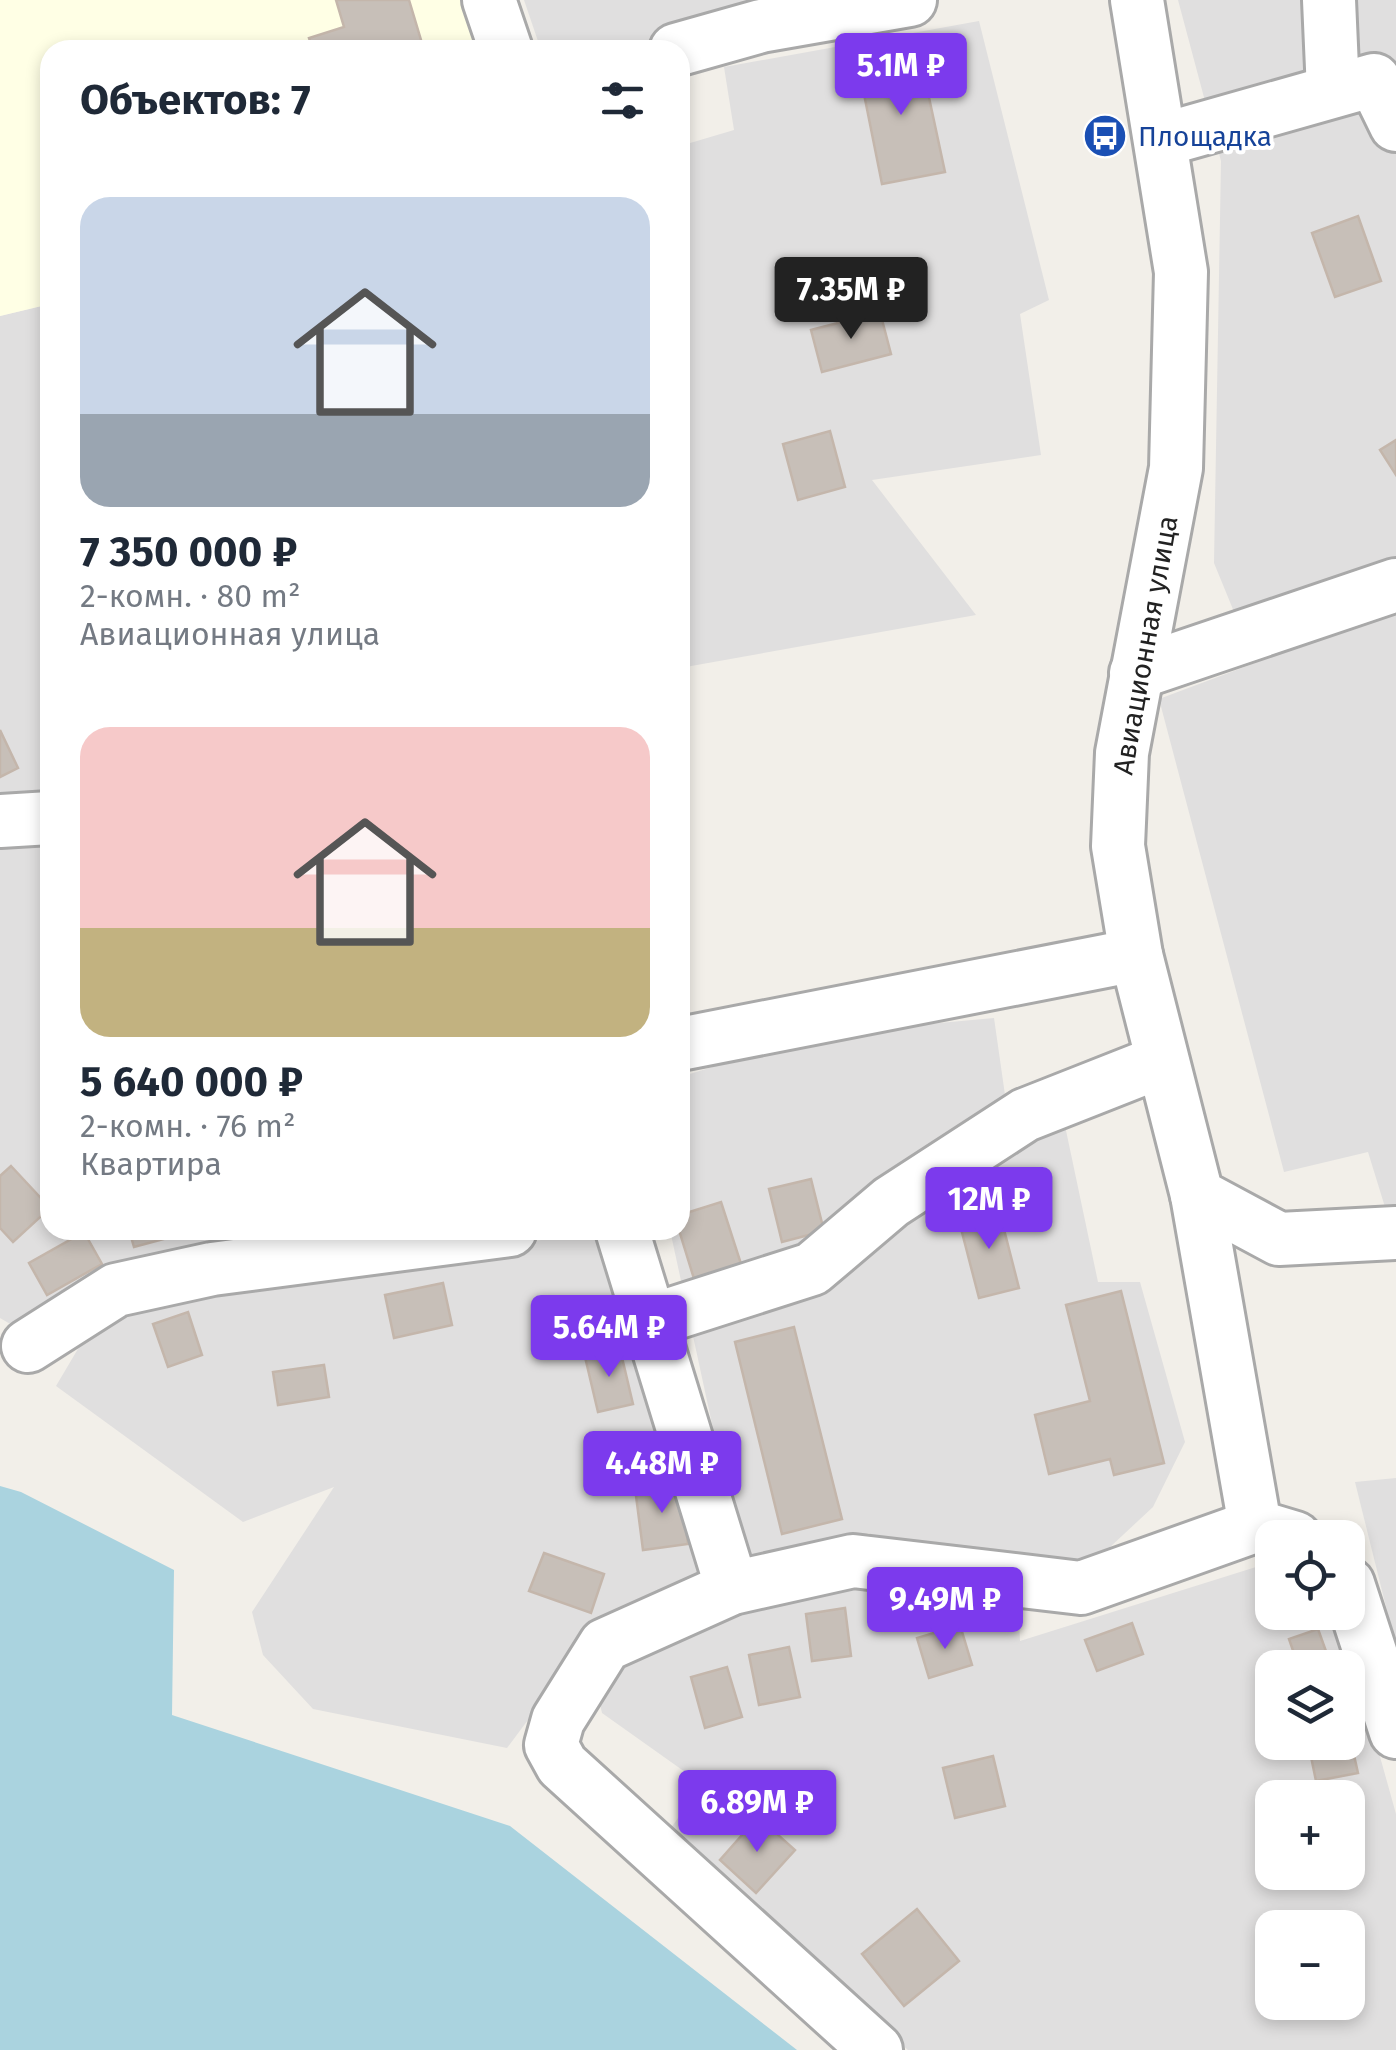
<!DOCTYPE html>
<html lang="ru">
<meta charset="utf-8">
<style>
:root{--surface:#fff;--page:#f2f2f3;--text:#1f2937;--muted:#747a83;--accent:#7c3aed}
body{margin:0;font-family:"Fira Sans",sans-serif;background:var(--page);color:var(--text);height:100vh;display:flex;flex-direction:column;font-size:38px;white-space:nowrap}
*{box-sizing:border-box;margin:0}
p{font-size:32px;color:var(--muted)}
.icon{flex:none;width:55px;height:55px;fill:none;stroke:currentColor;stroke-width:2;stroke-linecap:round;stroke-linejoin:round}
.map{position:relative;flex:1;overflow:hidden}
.sheet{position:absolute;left:40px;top:40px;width:650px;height:1200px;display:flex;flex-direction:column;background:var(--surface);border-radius:30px;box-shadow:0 5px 15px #0003}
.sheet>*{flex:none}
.fabs{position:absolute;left:1255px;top:1520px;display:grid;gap:20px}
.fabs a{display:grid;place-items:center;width:110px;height:110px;border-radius:20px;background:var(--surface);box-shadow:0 5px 15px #0003;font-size:50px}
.price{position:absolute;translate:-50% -85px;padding:0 22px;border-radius:10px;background:var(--accent);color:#fff;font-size:32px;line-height:65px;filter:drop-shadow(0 2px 5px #0008)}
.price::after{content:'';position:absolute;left:50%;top:60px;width:30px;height:22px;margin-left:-15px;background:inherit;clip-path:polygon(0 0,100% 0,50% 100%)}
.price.on{background:#222;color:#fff}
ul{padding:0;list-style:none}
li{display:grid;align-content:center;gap:20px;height:530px;padding:0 40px}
li span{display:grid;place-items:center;height:310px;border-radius:30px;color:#555}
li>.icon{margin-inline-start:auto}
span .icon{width:180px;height:180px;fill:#fffc;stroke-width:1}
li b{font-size:42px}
h2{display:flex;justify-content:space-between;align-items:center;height:120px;padding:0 40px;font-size:42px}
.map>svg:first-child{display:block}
</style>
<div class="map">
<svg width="1396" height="2050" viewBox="0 0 1396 2050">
<rect width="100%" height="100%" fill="#f2efe9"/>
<g fill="#e0dfdf" fill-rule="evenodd">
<path d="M524,0h250l1,1 -144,49h-90z"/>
<path d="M1178,0h218v1217l-7,3 -21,-68 -84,20 -125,-473 96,-36 -41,-100 7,-402z"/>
<path d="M979,21l70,279 -29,14 21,141 -169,25 104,135 -296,53v-522l54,-16 -10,-63z"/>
<path d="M50,304v499l-50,3v-490z"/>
<path d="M50,834v396h344l-281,49 -101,46 -12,-7v-482z"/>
<path d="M994,1018l18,126 52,-23 34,161h42l45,160 -32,65 -74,69 -183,-20 -27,-23 -118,30 -19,-47 -62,-286h10v-153l139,-43z"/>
<path d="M611,1231l107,347 -126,56 -85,114 -194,-39 -50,-54 -11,-43 82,-125 -91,35 -187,-136 42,-71 112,-32z"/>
<path d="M1396,1478v169l-41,-165z"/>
<path d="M1256,1567l16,2v43l68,1 56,201v236h-488l-242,-215 36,-51 -100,-71 -7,-29 37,-41 233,-64 153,16 2,46zM1272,1668h76v74h-76zM1272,1798h76v74h-76zM1272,1928h76v74h-76z"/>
</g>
<path fill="#ffffe5" d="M0,0h464l16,50h-430v254l-50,12z"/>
<path fill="#aad3df" d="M0,1486l21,6 153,78 -2,145 338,111 287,224h-797z"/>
<g fill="#c7bfb8" stroke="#c4b6ab" stroke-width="2.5">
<path d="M336,0h73l15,50h-111l-4,-12 35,-11z"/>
<path d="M919,51l26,121 -63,12 -24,-120z"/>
<path d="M1358,216l23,65 -46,16 -23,-64z"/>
<path d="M880,312l11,42 -69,18 -11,-42z"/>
<path d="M830,431l15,56 -47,13 -15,-56z"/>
<path d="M1396,440v35l-16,-25z"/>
<path d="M0,730l18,38 -18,9z"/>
<path d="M11,1166l39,42 -37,34 -13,-14v-52z"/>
<path d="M811,1179l13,52 -42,11 -13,-53z"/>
<path d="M721,1202l21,65 -47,15 -16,-52 1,-15z"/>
<path d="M998,1206l21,82 -40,10 -21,-81z"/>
<path d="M129,1230h60l1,2 -56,15z"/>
<path d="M84,1232l18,32 -55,31 -18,-32z"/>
<path d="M443,1283l9,42 -58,13 -9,-43z"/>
<path d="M1121,1291l43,172 -50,12 -4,-16 -61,15 -14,-59 55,-14 -24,-96z"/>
<path d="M624,1304l4,30 -33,5 -4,-30z"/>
<path d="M188,1312l14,43 -34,12 -15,-43z"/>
<path d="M794,1327l48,192 -60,15 -47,-192z"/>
<path d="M620,1349l13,55 -35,8 -13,-55z"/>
<path d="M324,1365l5,32 -51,8 -5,-33z"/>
<path d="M680,1482l8,62 -45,6 -8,-62z"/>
<path d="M544,1553l60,21 -13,39 -62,-22z"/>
<path d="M845,1608l6,48 -39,5 -6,-47z"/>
<path d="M1132,1623l11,31 -46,17 -12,-31z"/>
<path d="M960,1625l12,40 -43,13 -12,-40z"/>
<path d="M1318,1629l14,39h-33l-10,-29z"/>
<path d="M789,1647l11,50 -41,8 -10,-50z"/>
<path d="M727,1667l15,50 -37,11 -14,-51z"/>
<path d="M1349,1733l9,40 -42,8 -8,-39h40z"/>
<path d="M993,1756l12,50 -50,12 -12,-50z"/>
<path d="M758,1817l37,33 -39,43 -36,-33z"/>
<path d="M917,1909l42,52 -55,45 -42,-52z"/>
<path d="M1300,1918l3,10h-31v60l-15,-58z"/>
</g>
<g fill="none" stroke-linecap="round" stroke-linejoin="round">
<g stroke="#a9a9a9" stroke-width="58">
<g id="minor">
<path d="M489,0l17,50"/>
<path d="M1137,0l44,272 -5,196 -54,285 -4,93 18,109 61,240 82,44 117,-6"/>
<path d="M1329,0l4,91"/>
<path d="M676,50l85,-24 149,-26"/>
<path d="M1162,140l212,-60 22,45"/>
<path d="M1136,673l260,-88"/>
<path d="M0,821l50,-3"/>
<path d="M680,1044l456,-89"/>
<path d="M1197,1195l58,331 40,12"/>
<path d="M622,1230l110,358"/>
<path d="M650,1321l162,-52 79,-67 134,-87 137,-54"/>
<path d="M28,1346l88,-56 96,-21 298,-39"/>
<path d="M1348,1584l48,148"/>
<path d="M876,2050l-314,-285 -11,-20 7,-25 47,-75 127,-57 121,-27 228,27 174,-62"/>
</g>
</g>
<use href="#minor" stroke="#fff" stroke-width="52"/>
</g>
<defs>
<g id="bus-disc" transform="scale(2.25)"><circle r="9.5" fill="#1a4fb4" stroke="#fff"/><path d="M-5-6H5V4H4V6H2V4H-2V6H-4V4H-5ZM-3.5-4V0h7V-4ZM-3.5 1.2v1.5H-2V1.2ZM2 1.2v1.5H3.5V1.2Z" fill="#fff"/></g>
</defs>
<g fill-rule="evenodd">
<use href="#bus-disc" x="1105" y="136"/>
</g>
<g text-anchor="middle" stroke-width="8" stroke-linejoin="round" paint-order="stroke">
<g font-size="28" fill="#164399" stroke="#fff" text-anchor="start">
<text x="1138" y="146">Площадка</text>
</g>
<g font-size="28" fill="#222" stroke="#fff">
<text transform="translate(1145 645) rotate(-80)" y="10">Авиационная улица</text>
</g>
</g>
</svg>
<div class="fabs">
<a><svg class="icon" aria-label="locate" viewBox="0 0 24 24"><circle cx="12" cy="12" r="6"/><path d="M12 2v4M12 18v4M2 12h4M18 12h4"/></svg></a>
<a><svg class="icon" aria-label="layers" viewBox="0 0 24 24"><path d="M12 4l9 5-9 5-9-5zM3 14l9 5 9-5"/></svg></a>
<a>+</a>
<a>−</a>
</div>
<b class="price" style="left:901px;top:118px">5.1M ₽</b>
<b class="price on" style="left:851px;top:342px">7.35M ₽</b>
<b class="price" style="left:989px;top:1252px">12M ₽</b>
<b class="price" style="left:609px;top:1380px">5.64M ₽</b>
<b class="price" style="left:662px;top:1516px">4.48M ₽</b>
<b class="price" style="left:945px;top:1652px">9.49M ₽</b>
<b class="price" style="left:757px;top:1855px">6.89M ₽</b>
<section class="sheet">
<h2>Объектов: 7<svg class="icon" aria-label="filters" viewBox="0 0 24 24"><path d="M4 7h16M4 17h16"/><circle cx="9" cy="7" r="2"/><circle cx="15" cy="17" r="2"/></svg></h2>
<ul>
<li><span style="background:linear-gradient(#c9d6e8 70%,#9aa5b1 0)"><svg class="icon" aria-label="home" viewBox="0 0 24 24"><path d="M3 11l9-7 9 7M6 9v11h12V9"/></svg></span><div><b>7 350 000 ₽</b><p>2-комн. · 80 m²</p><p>Авиационная улица</p></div></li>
<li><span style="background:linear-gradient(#f6c9c9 65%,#c2b280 0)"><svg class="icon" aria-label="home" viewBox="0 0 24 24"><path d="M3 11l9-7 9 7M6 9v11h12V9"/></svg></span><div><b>5 640 000 ₽</b><p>2-комн. · 76 m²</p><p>Квартира</p></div></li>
</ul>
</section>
</div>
